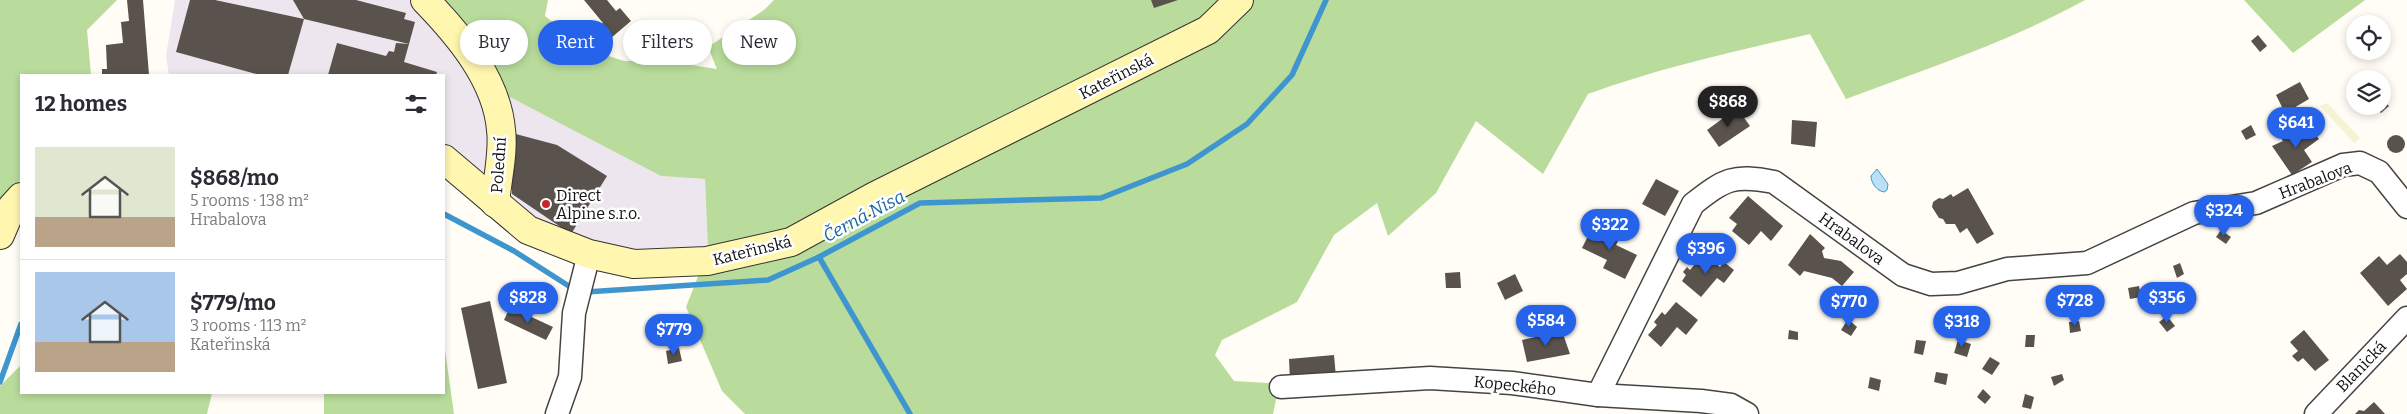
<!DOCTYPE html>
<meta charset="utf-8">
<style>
:root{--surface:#fff;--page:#f7f7f7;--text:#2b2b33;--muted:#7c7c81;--line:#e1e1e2;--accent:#2563eb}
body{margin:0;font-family:Bitter,serif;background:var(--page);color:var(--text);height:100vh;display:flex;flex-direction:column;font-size:19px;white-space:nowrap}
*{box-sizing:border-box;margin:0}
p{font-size:16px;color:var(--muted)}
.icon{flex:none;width:28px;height:28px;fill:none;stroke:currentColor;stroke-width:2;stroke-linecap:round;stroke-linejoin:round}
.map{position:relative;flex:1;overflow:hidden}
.sheet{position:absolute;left:20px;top:74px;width:425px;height:320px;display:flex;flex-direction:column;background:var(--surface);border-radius:0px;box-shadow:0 2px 8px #0003}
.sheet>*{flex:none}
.hud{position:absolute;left:460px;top:20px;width:475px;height:45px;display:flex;gap:10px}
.controls{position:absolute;left:2346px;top:15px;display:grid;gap:10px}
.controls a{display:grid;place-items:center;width:45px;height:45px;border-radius:50%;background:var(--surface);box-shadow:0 2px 8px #0003;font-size:25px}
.price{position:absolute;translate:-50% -42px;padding:0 11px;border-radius:18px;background:var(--accent);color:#fff;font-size:16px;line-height:32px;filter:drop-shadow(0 1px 2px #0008)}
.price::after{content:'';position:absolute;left:50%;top:30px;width:15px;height:11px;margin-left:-8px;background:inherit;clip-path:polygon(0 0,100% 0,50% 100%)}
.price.active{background:#222;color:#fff}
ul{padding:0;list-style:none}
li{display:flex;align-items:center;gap:15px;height:125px;padding:0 15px}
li+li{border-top:1px solid var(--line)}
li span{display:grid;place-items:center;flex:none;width:140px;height:100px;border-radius:0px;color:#555}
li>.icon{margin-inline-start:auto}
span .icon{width:60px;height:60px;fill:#fffc;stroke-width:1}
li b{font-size:21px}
h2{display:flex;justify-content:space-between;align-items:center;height:60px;padding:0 15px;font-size:21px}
.chip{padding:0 18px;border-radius:22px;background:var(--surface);box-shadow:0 2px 8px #0003;font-size:18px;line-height:45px}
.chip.active{background:var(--accent);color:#fff}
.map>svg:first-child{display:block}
</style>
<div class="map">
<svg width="2407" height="414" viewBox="0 0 2407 414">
<rect width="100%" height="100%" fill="#fffdf5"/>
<path fill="#eee6ef" d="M175,0h240l246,176 44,3 3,72 -101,1 -81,-34 -63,-58 -19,-15v-70h-275l-3,-19z"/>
<path fill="#f6f3d4" d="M2327,103l33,35 -6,5 -34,-37z"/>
<g fill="#b9dc9c">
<path d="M0,0h117l-30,30 4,45h-70v103l-21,40z"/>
<path d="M440,0h108l-3,16 42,33 37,12 35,-1 58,9 -9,-22 56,-37 10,-10h1311c-76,42 -158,68 -239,99l-36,-65c-75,17 -150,34 -222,60l-45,80 -67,-53 -40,72 -48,43 -11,-33 -43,32 -37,67 -75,38 -7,15 19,26 53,3 -10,11 -4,19h-528l-23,-23 -36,-84 22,-56 -3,-72 -44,-3 -157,-82z"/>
<path d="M2244,0h121l-72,53z"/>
<path d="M444,343l10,71h-130v-21l120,-1z"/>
<path d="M21,365v27l191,1 -5,21h-207v-28z"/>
</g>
<path fill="#b9e0f7" stroke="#3f96cf" d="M1877,169l11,15 -1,6 -3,2c-7,-1 -13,-9 -13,-16z"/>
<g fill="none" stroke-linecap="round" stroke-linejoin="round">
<g stroke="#3f96cf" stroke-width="5.5">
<path d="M444,214l70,37 61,39"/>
<path d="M819,257l91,157"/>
<path d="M586,292l182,-12 51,-23 101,-54 181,-5 86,-34 60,-40 45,-49 34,-75"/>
<path d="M0,382l21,-58"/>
</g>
</g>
<g fill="#5a524d">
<path d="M127,0h16l6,75h-47v-6h5l-1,-24 17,-2 -2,-21 8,-1z"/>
<path d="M190,0h25l89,19 -16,56h-28l-84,-23z"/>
<path d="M293,0h63l50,13 -2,6 11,3 -6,22 -105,-25z"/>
<path d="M584,0h23l9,11 4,-3 11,13 -27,23 -11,-13 10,-8z"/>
<path d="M1151,0h27l-24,8z"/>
<path d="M2258,35l9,11 -7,6 -9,-11z"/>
<path d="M337,43l49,13 3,-5 5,1 2,-9 13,1 -5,18 33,10 -1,3h-108z"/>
<path d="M2300,82l9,17 -24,14 -9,-18z"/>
<path d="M2382,98l7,8 -8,7 -7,-7h8z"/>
<path d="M1737,108l13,18 -31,21 -12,-17z"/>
<path d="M1792,120l25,2 -2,25 -24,-3z"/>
<path d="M2307,124l12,15 -15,11 8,12 -20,13 -20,-29 11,-5 -2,-3 10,-7 2,3z"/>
<path d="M2251,125l5,10 -10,5 -5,-9z"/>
<path d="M512,133l45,12 50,31 -36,58 -59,-40z"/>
<circle cx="2396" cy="144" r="9"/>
<path d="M1656,179l23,12 -14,25 -23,-12z"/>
<path d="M1968,188l26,46 -17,10 -10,-16 -7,5 -5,-9h-9l-3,-5 -4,-1 -7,-11 1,-5 6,-4 4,1 8,-5 2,3z"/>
<path d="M1748,196l35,30 -12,15 -10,-10 -12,14 -17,-14 5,-7 -8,-6z"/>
<path d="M1594,224l26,13 -4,8 21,10 -12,24 -22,-11 4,-8 -25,-12z"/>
<path d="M2221,230l10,7 -5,7 -10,-7z"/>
<path d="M1810,234l15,14 -3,3 2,7 17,3 13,11 -12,14 -10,-8 -28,-7 -4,5 -12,-11z"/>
<path d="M1704,253l16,14 4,-5 10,8 -10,13 -7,-5 -16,19 -19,-16 4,-6 -3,-3 4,-5 3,3z"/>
<path d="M2400,254l7,8v12l-7,6 7,9 -19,17 -28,-33 19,-17 8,9z"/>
<path d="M2180,263l4,11 -7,4 -4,-12z"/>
<path d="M1460,272l1,16h-15l-1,-15z"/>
<path d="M1515,274l8,17 -18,9 -8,-17z"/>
<path d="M2139,286l2,11 -11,2 -2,-11z"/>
<path d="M490,301l17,82 -29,6 -17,-81z"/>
<path d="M1676,302l22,18 -12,15 -9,-8 -16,20 -13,-12 9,-10 -3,-3 8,-10 3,3z"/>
<path d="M510,307l43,20 -7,13 -42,-20z"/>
<path d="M2167,316l8,10 -8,6 -8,-10z"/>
<path d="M1848,319l9,8 -6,9 -10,-6z"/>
<path d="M2079,321l2,10 -11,2 -1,-11z"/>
<path d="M1789,330l9,2v8l-10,-1z"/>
<path d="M2304,330l25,30 -14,11 -12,-13 -5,4 -6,-6 6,-5 -8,-9z"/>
<path d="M1562,331l8,23 -43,8 -5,-22z"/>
<path d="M2026,335h9l-1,12h-9z"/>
<path d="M1916,340l10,1 -3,14 -9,-2z"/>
<path d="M1958,340l13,4 -4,13 -13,-4z"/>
<path d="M679,348l3,13 -14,3 -2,-13z"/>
<path d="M1334,355l2,22 -46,4 -1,-22z"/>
<path d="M1990,357l10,6 -8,12 -10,-6z"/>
<path d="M1936,372l12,2 -2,11 -12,-3z"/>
<path d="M2062,374l2,6 -10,6 -3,-9z"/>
<path d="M1870,377l11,3 -2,11 -11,-3z"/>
<path d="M1983,389l8,8 -6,7 -8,-7z"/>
<path d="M2025,394l9,3 -3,12 -9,-2z"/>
<path d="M2374,402l11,12h-30l4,-4 5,1z"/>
</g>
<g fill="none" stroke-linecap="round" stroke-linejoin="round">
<g stroke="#444" stroke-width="25">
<g id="street">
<path d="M1281,387l149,-9 82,5 86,12 103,6 30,4 16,9"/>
<path d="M1598,395l95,-191c32,-25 40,-30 81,-22l129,93 28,9 27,-1 49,-14 80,-6 107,-50 62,-10 87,-38 17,-2 19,9 28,35"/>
<path d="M557,414l13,-37 4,-64 15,-59"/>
<path d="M2316,414l91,-96"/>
</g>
</g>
<g stroke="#333" stroke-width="30">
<g id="secondary">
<path d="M425,0c34,35 72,80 76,130 3,22 -4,51 -6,73"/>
<path d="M444,159l84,71 61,24 45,10 73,-3 84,-19 84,-46 333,-166 31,-30"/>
<path d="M0,235l12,-28 9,-10"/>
</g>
</g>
<use href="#street" stroke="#fff" stroke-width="22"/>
<use href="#secondary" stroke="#fff6b0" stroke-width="28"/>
</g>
<circle fill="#c4262e" stroke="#fff" stroke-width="2" cx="546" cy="204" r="5"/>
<g text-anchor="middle" stroke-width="5" stroke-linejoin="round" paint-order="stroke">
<g font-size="16" fill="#111" stroke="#fff">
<text transform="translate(1116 76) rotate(-27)" y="6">Kateřinská</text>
<text transform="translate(498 165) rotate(-86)" y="6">Polední</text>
<text transform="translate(2315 180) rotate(-21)" y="6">Hrabalova</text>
<text transform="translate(1852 238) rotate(36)" y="6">Hrabalova</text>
<text transform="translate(752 250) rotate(-14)" y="6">Kateřinská</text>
<text transform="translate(2361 366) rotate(-46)" y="6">Blanická</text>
<text transform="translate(1515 385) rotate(6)" y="6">Kopeckého</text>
</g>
<g font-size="16" fill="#111" stroke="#fff" text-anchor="start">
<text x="556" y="201">Direct<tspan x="556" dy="18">Alpine s.r.o.</tspan></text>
</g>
<g font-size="18" font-style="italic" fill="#1768a6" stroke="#fff">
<text transform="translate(864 216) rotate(-28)" y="6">Černá Nisa</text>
</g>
</g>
</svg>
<div class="controls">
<a><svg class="icon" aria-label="locate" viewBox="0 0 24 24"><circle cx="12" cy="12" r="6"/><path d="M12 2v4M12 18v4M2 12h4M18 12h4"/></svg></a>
<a><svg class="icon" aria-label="layers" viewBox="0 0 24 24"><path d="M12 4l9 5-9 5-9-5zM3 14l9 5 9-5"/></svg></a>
</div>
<b class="price active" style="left:1728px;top:128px">$868</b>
<b class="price" style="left:2296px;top:149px">$641</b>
<b class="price" style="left:2224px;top:237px">$324</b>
<b class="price" style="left:1610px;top:251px">$322</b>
<b class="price" style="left:1706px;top:275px">$396</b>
<b class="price" style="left:528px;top:324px">$828</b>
<b class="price" style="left:2167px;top:324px">$356</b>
<b class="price" style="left:2075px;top:327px">$728</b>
<b class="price" style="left:1849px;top:328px">$770</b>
<b class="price" style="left:1546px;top:347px">$584</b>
<b class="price" style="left:1962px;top:348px">$318</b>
<b class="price" style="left:674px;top:356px">$779</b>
<div class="hud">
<a class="chip">Buy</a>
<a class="chip active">Rent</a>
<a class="chip">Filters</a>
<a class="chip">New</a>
</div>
<section class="sheet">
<h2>12 homes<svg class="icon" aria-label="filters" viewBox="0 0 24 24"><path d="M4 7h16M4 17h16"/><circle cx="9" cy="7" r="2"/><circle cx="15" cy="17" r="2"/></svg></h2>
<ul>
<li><span style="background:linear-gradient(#dfe7d0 70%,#b9a48a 0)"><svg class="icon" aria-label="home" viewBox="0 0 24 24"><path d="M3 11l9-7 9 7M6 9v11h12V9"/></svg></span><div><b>$868/mo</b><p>5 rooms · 138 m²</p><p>Hrabalova</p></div></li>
<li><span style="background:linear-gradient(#a9c7e8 70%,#b9a48a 0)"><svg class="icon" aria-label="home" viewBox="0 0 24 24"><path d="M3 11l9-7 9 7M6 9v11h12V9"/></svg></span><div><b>$779/mo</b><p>3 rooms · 113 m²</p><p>Kateřinská</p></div></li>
</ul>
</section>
</div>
